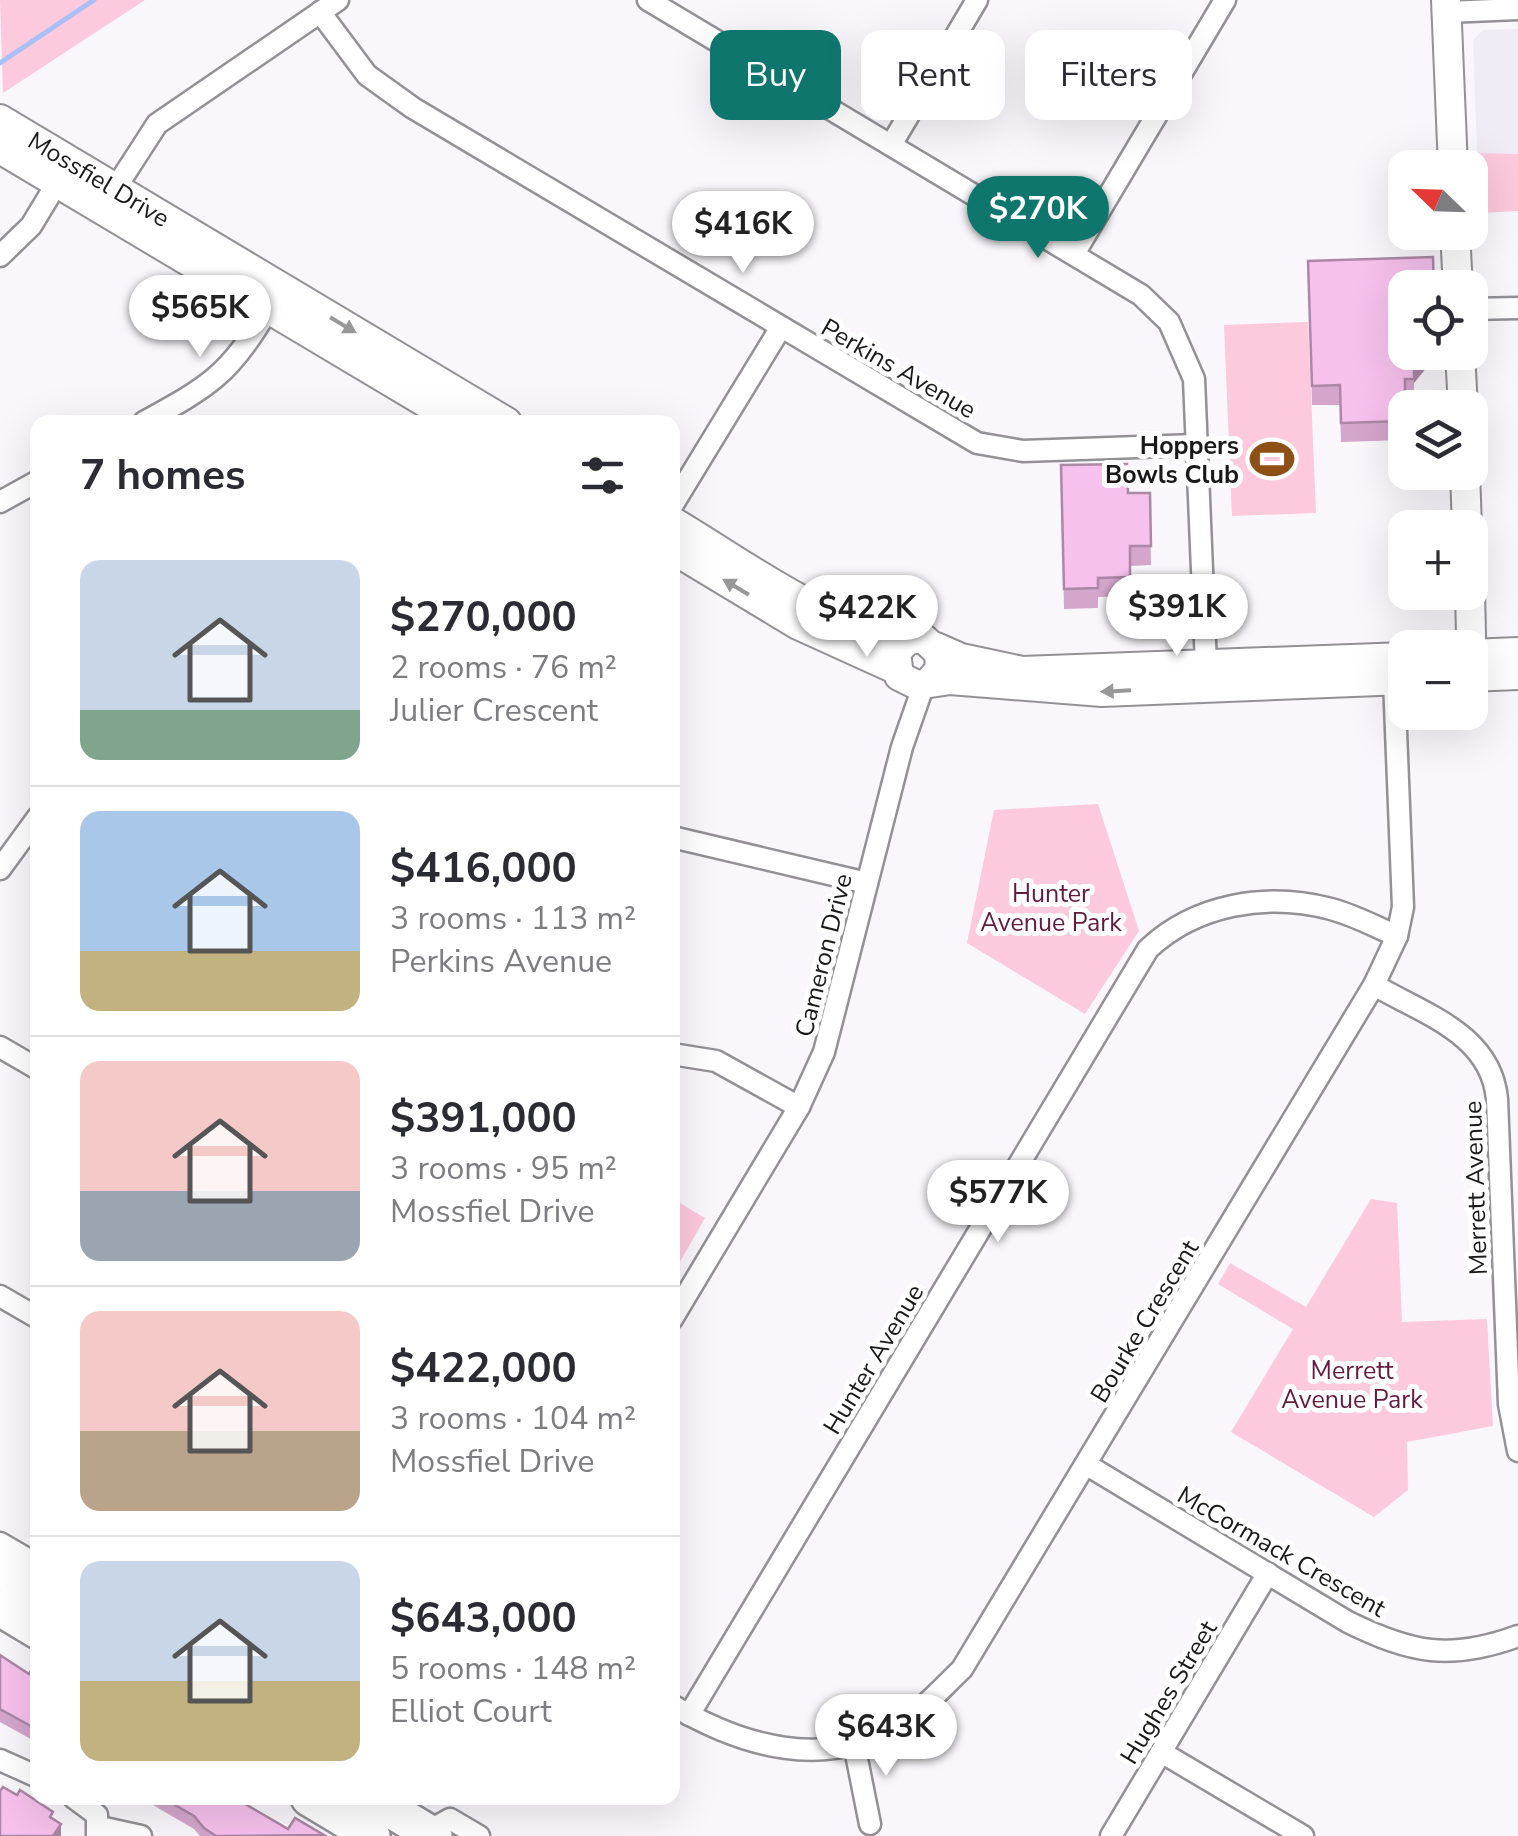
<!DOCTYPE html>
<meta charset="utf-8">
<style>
:root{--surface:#fff;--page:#f7f7f7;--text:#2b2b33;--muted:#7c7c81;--line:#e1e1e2;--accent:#0f766e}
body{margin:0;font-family:"Nunito Sans",sans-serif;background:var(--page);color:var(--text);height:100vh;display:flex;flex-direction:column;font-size:38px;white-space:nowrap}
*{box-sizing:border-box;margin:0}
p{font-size:32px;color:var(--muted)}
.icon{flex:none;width:55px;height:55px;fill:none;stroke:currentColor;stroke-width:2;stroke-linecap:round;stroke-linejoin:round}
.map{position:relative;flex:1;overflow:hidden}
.side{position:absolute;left:30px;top:415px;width:650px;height:1390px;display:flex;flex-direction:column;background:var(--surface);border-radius:20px;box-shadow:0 10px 40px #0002}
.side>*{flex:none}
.top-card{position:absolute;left:710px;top:30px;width:658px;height:90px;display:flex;gap:20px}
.needle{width:65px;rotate:293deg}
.fabs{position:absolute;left:1388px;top:150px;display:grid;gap:20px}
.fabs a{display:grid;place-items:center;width:100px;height:100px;border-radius:20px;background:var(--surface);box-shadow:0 10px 40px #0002;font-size:50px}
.price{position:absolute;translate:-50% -85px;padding:0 22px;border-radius:35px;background:#fff;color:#222;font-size:32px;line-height:65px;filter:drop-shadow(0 2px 5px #0008)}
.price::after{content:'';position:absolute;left:50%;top:60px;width:30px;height:22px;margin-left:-15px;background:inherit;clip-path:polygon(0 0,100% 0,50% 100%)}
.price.selected{background:var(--accent);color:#fff}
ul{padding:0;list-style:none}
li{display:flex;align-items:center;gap:30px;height:250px;padding:0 50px}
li+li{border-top:2px solid var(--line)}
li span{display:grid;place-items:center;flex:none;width:280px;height:200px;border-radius:20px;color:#555}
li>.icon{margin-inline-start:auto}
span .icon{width:120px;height:120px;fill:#fffc;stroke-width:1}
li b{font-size:42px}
h2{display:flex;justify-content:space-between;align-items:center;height:120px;padding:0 50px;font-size:42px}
.pill{padding:0 35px;border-radius:20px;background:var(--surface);box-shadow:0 10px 40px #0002;font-size:35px;line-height:90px}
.pill.selected{background:var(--accent);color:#fff}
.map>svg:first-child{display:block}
</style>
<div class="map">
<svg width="1518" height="1836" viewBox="0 0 1518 1836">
<rect width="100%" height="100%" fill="#f9f7fb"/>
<path fill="#f1ebf6" d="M1518,29v125l-41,-1 -4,-113 10,-10z"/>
<g fill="#fdc9dd">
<path d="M0,0h145l-142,93z"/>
<path d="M1477,153l41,1v57l-38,2z"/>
<path d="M1308,322l8,191 -84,3 -8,-191z"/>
<path d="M1098,804l41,127 -54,83 -118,-71 27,-133z"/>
<path d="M673,1199l32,19 -32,56z"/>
<path d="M1371,1199l26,4 5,119 85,-3 6,107 -86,16 1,48 -34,27 -143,-85 62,-103 -75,-45 12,-21 76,44z"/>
</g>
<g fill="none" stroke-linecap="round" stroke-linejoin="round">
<path stroke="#a9bff7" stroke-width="5" d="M0,63l94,-63"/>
<g stroke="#939195" stroke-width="25">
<g id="street">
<path d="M648,0l493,295 28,27 25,57 12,286"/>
<path d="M320,12l47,63 46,33 564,335 46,8 173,-6"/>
<path d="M1447,12l71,-3"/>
<path d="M891,145l86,-145"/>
<path d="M115,189l42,-65 181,-124"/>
<path d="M1074,254l151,-254"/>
<path d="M0,256l31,-30 26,-43"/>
<path d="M1470,309l48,-1"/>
<path d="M144,422c64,-35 87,-48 124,-113"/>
<path d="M0,502l38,-21"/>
<path d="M672,506l109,-179"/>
<path d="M672,837l195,46"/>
<path d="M0,869l38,-52"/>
<path d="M1374,985c50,29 117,49 123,114l12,305 9,47"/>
<path d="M0,1047l38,22"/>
<path d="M672,1054l44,7 83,46"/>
<path d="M0,1296l38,22"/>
<path d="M672,1319l127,-212 25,-55 78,-305 22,-63"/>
<path d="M1087,1465l261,157c63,31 102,39 170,14"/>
<path d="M0,1543l38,22"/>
<path d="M672,1705c69,41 153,66 226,20 25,-15 44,-37 64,-56l412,-684 23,-49 6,-29 -9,-227"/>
<path d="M689,1715l459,-766c48,-45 119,-57 183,-40 23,6 45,18 66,27"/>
<path d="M854,1744l16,80"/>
<path d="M1161,1752l142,84"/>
<path d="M0,1760l38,17"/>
<path d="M74,1798l23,17v21"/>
<path d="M100,1827l41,9"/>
<path d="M427,1832l23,-13 29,17"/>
<path d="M1111,1836l157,-263"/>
</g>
</g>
<g stroke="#939195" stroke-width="32">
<g id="secondary">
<path d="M1446,0l7,168"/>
<path d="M0,119l507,303"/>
<path d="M0,149l458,273"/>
<path d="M1455,232l3,56"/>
<path d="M1460,352l3,56"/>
<path d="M1465,472l2,56"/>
<path d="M672,521c74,44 150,103 236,119"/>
<path d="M672,549l126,76 97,44"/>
<path d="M1470,592l2,85"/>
<path d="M936,647l25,11 61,13 383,-14"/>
<path d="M1470,654l48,-2"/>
<path d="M1470,677l48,-2"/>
<path d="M929,682l10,-12 1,-16 -17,-16 -15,2 -12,12 3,24 18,9 33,-5 152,12 303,-12"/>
</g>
</g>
<g stroke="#939195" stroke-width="40">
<g id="highway">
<path d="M0,1570l38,23"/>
<path d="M0,1608l38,23"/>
<path d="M309,1798l63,38"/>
<path d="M371,1798l63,38"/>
</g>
</g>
<use href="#street" stroke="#fff" stroke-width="20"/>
<use href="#secondary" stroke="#fff" stroke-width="28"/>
<use href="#highway" stroke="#fff" stroke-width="35"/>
</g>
<g fill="#d4a6cc">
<path d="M1308,261l127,91v5l-21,26v15h-9v42l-64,2 -1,-37h-28z"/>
<path d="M1061,465l67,28h22l1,72 -21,1v30l-32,1v11l-34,1z"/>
<path d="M0,1655l29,19 9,-6v75l-38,-21z"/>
<path d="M141,1798h94l53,31 36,7h-124l-6,-7z"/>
</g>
<g fill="#ac87a6">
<path d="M1423,352h12v5l-21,26v-19z"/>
<path d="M61,1824v12h-8z"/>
</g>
<g fill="#f6c1ed" stroke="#ac87a6" stroke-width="2.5">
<path d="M1433,257l1,31h-29v64h18l-9,12v15h-9v42l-64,2 -1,-38 -28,1 -4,-125z"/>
<path d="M1127,464l1,29h22l1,53h-21v31l-32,1v10l-34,1 -3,-124z"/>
<path d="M0,1655l29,19 5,-8 4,2v62l-38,-21z"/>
<path d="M3,1787l14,8 3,-5 33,22 -3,5 11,7 -8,12h-53v-45z"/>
<path d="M163,1798h72l53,31 7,-11 29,17 -108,1 -12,-8 -10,-12z"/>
</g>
<defs><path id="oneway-solid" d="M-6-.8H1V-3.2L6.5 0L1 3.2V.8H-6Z" transform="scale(2.5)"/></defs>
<g fill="#989898">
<use href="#oneway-solid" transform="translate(343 325) rotate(31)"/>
<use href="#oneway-solid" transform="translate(736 587) rotate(-149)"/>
<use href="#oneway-solid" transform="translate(1116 691) rotate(177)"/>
</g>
<defs>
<g id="stadium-bare" transform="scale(3.45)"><path d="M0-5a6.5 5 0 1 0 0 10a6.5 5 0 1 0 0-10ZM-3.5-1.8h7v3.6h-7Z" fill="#8e4f15" stroke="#fff" stroke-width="2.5" paint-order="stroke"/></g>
</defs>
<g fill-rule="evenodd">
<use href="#stadium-bare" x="1272" y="459"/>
</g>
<g text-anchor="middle" stroke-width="10" stroke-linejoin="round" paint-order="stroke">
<g font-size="25" fill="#1a191a" stroke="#fff">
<text transform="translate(99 179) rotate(31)" y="9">Mossfiel Drive</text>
<text transform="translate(899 368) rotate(30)" y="9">Perkins Avenue</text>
<text transform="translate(823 955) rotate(-76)" y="9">Cameron Drive</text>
<text transform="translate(1475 1188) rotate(-92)" y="9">Merrett Avenue</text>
<text transform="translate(1144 1321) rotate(-59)" y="9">Bourke Crescent</text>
<text transform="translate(873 1359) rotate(-59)" y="9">Hunter Avenue</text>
<text transform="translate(1282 1551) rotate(30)" y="9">McCormack Crescent</text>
<text transform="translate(1168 1692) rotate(-59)" y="9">Hughes Street</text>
</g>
<g font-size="25" font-weight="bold" fill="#1a191a" stroke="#fff" text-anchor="end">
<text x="1239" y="454">Hoppers<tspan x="1239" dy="29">Bowls Club</tspan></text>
</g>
<g font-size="25" fill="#64193f" stroke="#fff">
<text x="1051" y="902">Hunter<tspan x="1051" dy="29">Avenue Park</tspan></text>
<text x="1352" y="1379">Merrett<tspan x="1352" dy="29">Avenue Park</tspan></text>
</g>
</g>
</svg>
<div class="fabs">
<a><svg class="needle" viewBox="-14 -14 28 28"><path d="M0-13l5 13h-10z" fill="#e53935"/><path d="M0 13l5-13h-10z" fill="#7c7c81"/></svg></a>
<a><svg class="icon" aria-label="locate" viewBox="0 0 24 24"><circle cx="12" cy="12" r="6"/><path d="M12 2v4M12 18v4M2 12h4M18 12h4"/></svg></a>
<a><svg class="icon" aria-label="layers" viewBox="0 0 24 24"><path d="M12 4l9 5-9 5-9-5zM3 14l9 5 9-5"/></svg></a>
<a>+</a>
<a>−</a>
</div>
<b class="price selected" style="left:1038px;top:261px">$270K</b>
<b class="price" style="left:743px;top:276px">$416K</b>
<b class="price" style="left:200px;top:360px">$565K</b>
<b class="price" style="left:1177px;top:659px">$391K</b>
<b class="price" style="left:867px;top:660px">$422K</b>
<b class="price" style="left:998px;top:1245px">$577K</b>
<b class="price" style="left:886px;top:1779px">$643K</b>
<div class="top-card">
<a class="pill selected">Buy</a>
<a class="pill">Rent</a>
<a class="pill">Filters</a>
</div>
<section class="side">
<h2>7 homes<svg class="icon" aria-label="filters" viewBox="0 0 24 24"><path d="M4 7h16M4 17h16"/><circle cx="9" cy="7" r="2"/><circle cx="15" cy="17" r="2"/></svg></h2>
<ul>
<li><span style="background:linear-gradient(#c9d6e8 75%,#7fa58c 0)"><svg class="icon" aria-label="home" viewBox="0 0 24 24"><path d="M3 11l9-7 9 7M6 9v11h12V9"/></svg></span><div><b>$270,000</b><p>2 rooms · 76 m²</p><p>Julier Crescent</p></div></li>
<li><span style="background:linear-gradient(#a9c7e8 70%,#c2b280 0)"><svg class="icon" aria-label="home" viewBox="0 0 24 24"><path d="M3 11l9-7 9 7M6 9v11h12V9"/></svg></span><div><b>$416,000</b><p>3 rooms · 113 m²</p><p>Perkins Avenue</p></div></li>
<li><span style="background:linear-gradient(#f6c9c9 65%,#9aa5b1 0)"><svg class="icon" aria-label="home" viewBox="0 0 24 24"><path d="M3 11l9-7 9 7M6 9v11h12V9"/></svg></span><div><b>$391,000</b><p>3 rooms · 95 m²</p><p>Mossfiel Drive</p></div></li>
<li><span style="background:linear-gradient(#f6c9c9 60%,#b9a48a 0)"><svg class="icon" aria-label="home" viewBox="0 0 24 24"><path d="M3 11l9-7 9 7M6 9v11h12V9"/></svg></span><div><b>$422,000</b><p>3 rooms · 104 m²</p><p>Mossfiel Drive</p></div></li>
<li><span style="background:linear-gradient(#c9d6e8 60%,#c2b280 0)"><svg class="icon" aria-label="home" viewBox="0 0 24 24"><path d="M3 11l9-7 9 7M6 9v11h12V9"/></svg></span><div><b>$643,000</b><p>5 rooms · 148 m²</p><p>Elliot Court</p></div></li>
</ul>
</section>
</div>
